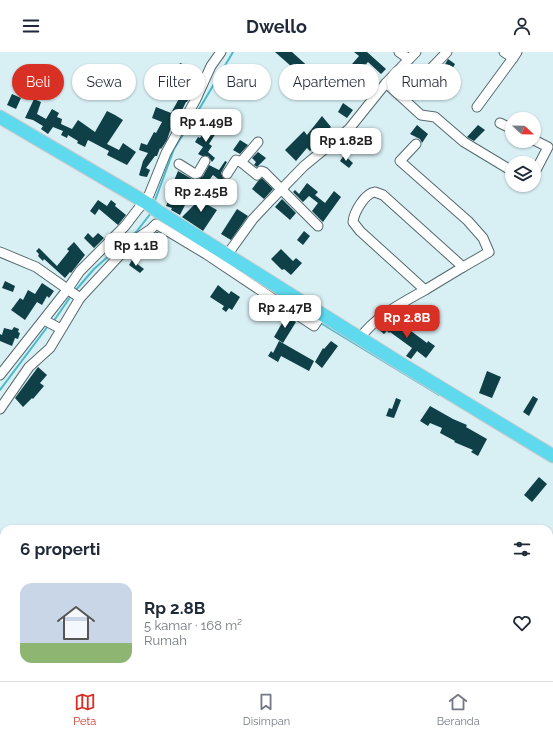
<!DOCTYPE html>
<html lang="id">
<meta charset="utf-8">
<style>
:root{--surface:#fff;--page:#f2f2f3;--text:#1f2937;--muted:#747a83;--line:#e0e1e3;--accent:#d93025}
body{margin:0;font-family:Raleway,sans-serif;background:var(--page);color:var(--text);height:100vh;display:flex;flex-direction:column;font-size:15px;white-space:nowrap}
*{box-sizing:border-box;margin:0}
p{font-size:13px;color:var(--muted)}
.icon{flex:none;width:22px;height:22px;fill:none;stroke:currentColor;stroke-width:2;stroke-linecap:round;stroke-linejoin:round}
.map{position:relative;flex:1;overflow:hidden}
.drawer{position:absolute;left:0px;top:473px;width:553px;height:156px;display:flex;flex-direction:column;background:var(--surface);border-radius:12px 12px 0 0;box-shadow:0 1px 3px #0004}
.drawer>*{flex:none}
.hud{position:absolute;left:12px;top:12px;width:529px;height:36px;display:flex;gap:8px}
.needle{width:26px;rotate:112deg}
.fabs{position:absolute;left:505px;top:60px;display:grid;gap:8px}
.fabs a{display:grid;place-items:center;width:36px;height:36px;border-radius:50%;background:var(--surface);box-shadow:0 1px 3px #0004;font-size:20px}
.price{position:absolute;translate:-50% -34px;padding:0 9px;border-radius:8px;background:#fff;color:#222;font-size:13px;line-height:26px;filter:drop-shadow(0 1px 2px #0008)}
.price::after{content:'';position:absolute;left:50%;top:24px;width:12px;height:9px;margin-left:-6px;background:inherit;clip-path:polygon(0 0,100% 0,50% 100%)}
.price.on{background:var(--accent);color:#fff}
ul{padding:0;list-style:none}
li{display:flex;align-items:center;gap:12px;height:100px;padding:0 20px}
li span{display:grid;place-items:center;flex:none;width:112px;height:80px;border-radius:12px;color:#555}
li>.icon{margin-inline-start:auto}
span .icon{width:48px;height:48px;fill:#fffc;stroke-width:1}
li b{font-size:17px}
h2{display:flex;justify-content:space-between;align-items:center;height:48px;padding:0 20px;font-size:17px}
.tag{padding:0 14px;border-radius:18px;background:var(--surface);box-shadow:0 1px 3px #0004;font-size:14px;line-height:36px}
.tag.on{background:var(--accent);color:#fff}
header{display:flex;justify-content:space-between;align-items:center;height:52px;padding:0 20px;background:var(--surface);font-size:18px;font-weight:700}
.tab-bar{display:flex;justify-content:space-around;align-items:center;height:56px;border-top:1px solid var(--line);background:var(--surface);font-size:11px;color:var(--muted)}
.tab-bar a{display:grid;justify-items:center;gap:2px}
.tab-bar .on{color:var(--accent)}
.map>svg:first-child{display:block}
</style>
<header><svg class="icon" aria-label="menu" viewBox="0 0 24 24"><path d="M4 6h16M4 12h16M4 18h16"/></svg>Dwello<svg class="icon" aria-label="person" viewBox="0 0 24 24"><circle cx="12" cy="8" r="4"/><path d="M4 21q1-7 8-7t8 7"/></svg></header>
<div class="map">
<svg width="553" height="629" viewBox="0 0 553 629">
<rect width="100%" height="100%" fill="#d8eff4"/>
<g fill="none" stroke-linecap="round" stroke-linejoin="round">
<g stroke="#4bbacc" stroke-width="2">
<path d="M154,151l20,-54 27,-43 32,-54"/>
<path d="M258,231l57,36"/>
<path d="M75,239l19,-22 43,-38 14,-18"/>
<path d="M53,270l18,-26"/>
<path d="M319,270l120,73"/>
<path d="M0,338l48,-64"/>
</g>
</g>
<g fill="#104047">
<path d="M275,0h17l42,38 -7,8z"/>
<path d="M354,0h13l19,17 -5,5 -13,-12 -21,23 -7,-7 19,-22z"/>
<path d="M448,7l7,5 -4,7 -7,-5z"/>
<path d="M180,11l8,3 -3,5 14,7 -12,24h-1l-5,10 -2,-1 -7,14 -5,15 -6,9 -1,-1 -3,8h-2l-9,12 4,2 -3,7 -6,-1 -2,-1 4,-14 5,-8 -9,-3 2,-7 6,2 7,-13 2,1 6,-11 -10,-4 4,-11 15,6 15,-27 -5,-3 2,-5 -8,-4z"/>
<path d="M433,30l10,6 -6,9 -10,-6z"/>
<path d="M12,42l9,4 -5,11 -9,-4z"/>
<path d="M34,47l7,3 -4,12 9,5 6,-10 7,4 -2,4 5,2 -1,5 11,5 6,-9 17,12 12,-21 8,4 8,5 -16,24 12,6 4,-7 13,9 -9,13 -20,-10 2,-4 -21,-11 -3,7 -8,-4 1,-2 -10,-6 -1,3 -6,-3 2,-4 -10,-4 -5,7 -7,-5 2,-3 -10,-6 -8,-2z"/>
<path d="M343,51l10,7 -6,8 -9,-6z"/>
<path d="M217,59l20,12 -5,6 -19,-12z"/>
<path d="M322,64l9,11 -5,5 3,3 -5,6 -2,-2 -12,12 -3,-3 -11,13 -11,-11 19,-19 3,4z"/>
<path d="M417,73l11,9 -6,9 -2,-4 -10,-5z"/>
<path d="M478,73l7,5 -11,11 -7,-4z"/>
<path d="M207,76l9,5 -7,11 3,2 -4,6 7,6 -3,4 -4,-6h-6l-4,-2 5,-7 -8,-5 3,-5 2,1z"/>
<path d="M240,88l8,5 -8,9 -7,-4z"/>
<path d="M258,100l8,6 -9,9 -3,-2 2,-3 -4,-4z"/>
<path d="M344,103l9,8 -4,5 -9,-7z"/>
<path d="M225,109l2,1 -6,11 3,6 -2,3 -9,-7 -3,4 -3,10 -21,-7 -4,9 7,6 -9,18 -9,-5 1,-2 -6,-2 9,-22 -2,-1 5,-12 14,8 5,1 6,-4 6,-11 10,5z"/>
<path d="M262,126l11,11 -9,10 -12,-10 6,-8z"/>
<path d="M225,129l9,7 -8,11 -9,-6z"/>
<path d="M307,131l11,9 -3,3 10,8 9,-12 7,6 -18,25 -11,-11 6,-8 -9,-7 -6,6 -10,-10 2,-2 4,4z"/>
<path d="M207,140l6,7 -5,6 9,5 -14,21 -21,-14z"/>
<path d="M282,147l14,14 -6,7 -15,-13z"/>
<path d="M98,148l9,6 4,-6 5,4 -1,2 11,9 -8,10 -19,-16 -4,6 -5,-4z"/>
<path d="M237,157l11,7 -17,24 -10,-6z"/>
<path d="M304,179l6,5 -7,9 -6,-5z"/>
<path d="M157,180l10,5 -4,7 -12,-8z"/>
<path d="M88,181l5,5 5,-5 6,5 -10,10 -10,-10z"/>
<path d="M74,190l11,13 -14,18 -1,-1 -5,6 -21,-19 -1,2 -5,-5 1,-2 -3,-3 3,-3 18,18 12,-15 -2,-2z"/>
<path d="M281,197l12,12 3,-3 6,5 -11,12 -7,-6 -2,1 -11,-11z"/>
<path d="M132,208l12,9 -4,4 -11,-8z"/>
<path d="M5,229l10,5 -2,6 -11,-4z"/>
<path d="M42,231l12,8 -5,7 -2,-2 -5,9 -5,-3 -12,18 -14,-10 9,-12 3,2 5,-10 7,4z"/>
<path d="M218,233l11,9 2,-3 9,6 -8,13 -3,-2 -3,4 -4,-3 2,-3 -14,-9z"/>
<path d="M286,264l10,6 -13,21 -9,-6z"/>
<path d="M392,265l6,5 -2,2 13,10 2,-3 16,12 1,-2 7,5 -9,12 -9,-7 -6,8 -5,-3 6,-8 -22,-16 -1,1 -2,-2 -3,3 -6,-5 3,-3 -1,-1z"/>
<path d="M14,275l5,2 -1,3 2,1 -2,6 -3,-1 -3,8 -12,-5v-7l2,1 2,-7 8,2z"/>
<path d="M279,289l35,20 -5,10 -28,-15 -3,6 -10,-6 3,-5 2,2z"/>
<path d="M331,289l7,5 -16,22 -7,-6 8,-14 1,1z"/>
<path d="M38,315l9,8 -7,8 4,3 -11,13 -1,-1 -9,9 -8,-9z"/>
<path d="M487,319l14,6 -9,21 -13,-5z"/>
<path d="M533,344l5,3 -9,17 -6,-4z"/>
<path d="M396,346l5,2 -7,18 -8,-2 3,-8 3,1z"/>
<path d="M430,354l23,13 14,6 -1,2 21,12 -9,17 -7,-4 2,-2 -19,-8 1,-1 -15,-8 2,-5 -12,-5 -2,3 -8,-5z"/>
<path d="M539,425l8,7 -15,18 -8,-7z"/>
</g>
<g fill="none" stroke-linecap="round" stroke-linejoin="round">
<g stroke="#556a6e" stroke-width="11">
<g id="minor">
<path d="M399,0l10,7"/>
<path d="M504,0l9,6 4,-6"/>
<path d="M386,31l35,32 14,2 29,25 48,29"/>
<path d="M392,36l27,-7 28,-29"/>
<path d="M477,55l36,-49"/>
<path d="M500,71l12,6"/>
<path d="M534,88l14,7 -14,27"/>
<path d="M258,90l-17,20 16,13 4,-4 3,1 54,54"/>
<path d="M179,112l16,10 3,-1 7,-12"/>
<path d="M227,122l9,-14 5,2"/>
<path d="M0,200l36,15 44,31"/>
<path d="M227,203l26,-36 16,-17 35,-36 45,-37 37,-46 30,-31"/>
<path d="M425,238l38,-23"/>
<path d="M44,268l17,9"/>
<path d="M360,286c16,-22 42,-35 65,-48l-65,-59 -7,-9c1,-10 12,-29 22,-30l8,3 80,72 26,-15 -6,-14 -15,-17 -68,-60 16,-17"/>
<path d="M0,323l67,-85 13,-19 45,-45 24,-31 17,-42 30,-54 15,-33 10,-14"/>
<path d="M0,357l29,-42 21,-19 30,-50 53,-57 18,-12 5,-5 50,30 108,72 8,-12"/>
</g>
</g>
<g stroke="#cacccd" stroke-width="15">
<path id="highway" d="M0,65l150,88 6,5 36,23 211,132 150,91"/>
</g>
<use href="#minor" stroke="#fff" stroke-width="9"/>
<use href="#highway" stroke="#5ed9ed" stroke-width="13"/>
</g>
</svg>
<div class="fabs">
<a><svg class="needle" viewBox="-14 -14 28 28"><path d="M0-13l5 13h-10z" fill="#e53935"/><path d="M0 13l5-13h-10z" fill="#747a83"/></svg></a>
<a><svg class="icon" aria-label="layers" viewBox="0 0 24 24"><path d="M12 4l9 5-9 5-9-5zM3 14l9 5 9-5"/></svg></a>
</div>
<b class="price" style="left:206px;top:91px">Rp 1.49B</b>
<b class="price" style="left:346px;top:110px">Rp 1.82B</b>
<b class="price" style="left:201px;top:161px">Rp 2.45B</b>
<b class="price" style="left:136px;top:215px">Rp 1.1B</b>
<b class="price" style="left:285px;top:277px">Rp 2.47B</b>
<b class="price on" style="left:407px;top:287px">Rp 2.8B</b>
<div class="hud">
<a class="tag on">Beli</a>
<a class="tag">Sewa</a>
<a class="tag">Filter</a>
<a class="tag">Baru</a>
<a class="tag">Apartemen</a>
<a class="tag">Rumah</a>
</div>
<section class="drawer">
<h2>6 properti<svg class="icon" aria-label="filters" viewBox="0 0 24 24"><path d="M4 7h16M4 17h16"/><circle cx="9" cy="7" r="2"/><circle cx="15" cy="17" r="2"/></svg></h2>
<ul>
<li><span style="background:linear-gradient(#c9d6e8 75%,#8fb573 0)"><svg class="icon" aria-label="home" viewBox="0 0 24 24"><path d="M3 11l9-7 9 7M6 9v11h12V9"/></svg></span><div><b>Rp 2.8B</b><p>5 kamar · 168 m²</p><p>Rumah</p></div><svg class="icon" aria-label="heart" viewBox="0 0 24 24"><path d="M12 20l-8-8c-3-5 5-10 8-4 3-6 11-1 8 4z"/></svg></li>
</ul>
</section>
</div>
<nav class="tab-bar">
<a class="on"><svg class="icon" aria-label="map" viewBox="0 0 24 24"><path d="M3 6l6-2 6 2 6-2v14l-6 2-6-2-6 2zM9 4v14M15 6v14"/></svg>Peta</a>
<a><svg class="icon" aria-label="saved" viewBox="0 0 24 24"><path d="M7 4h10v16l-5-4-5 4z"/></svg>Disimpan</a>
<a><svg class="icon" aria-label="home" viewBox="0 0 24 24"><path d="M3 11l9-7 9 7M6 9v11h12V9"/></svg>Beranda</a>
</nav>
